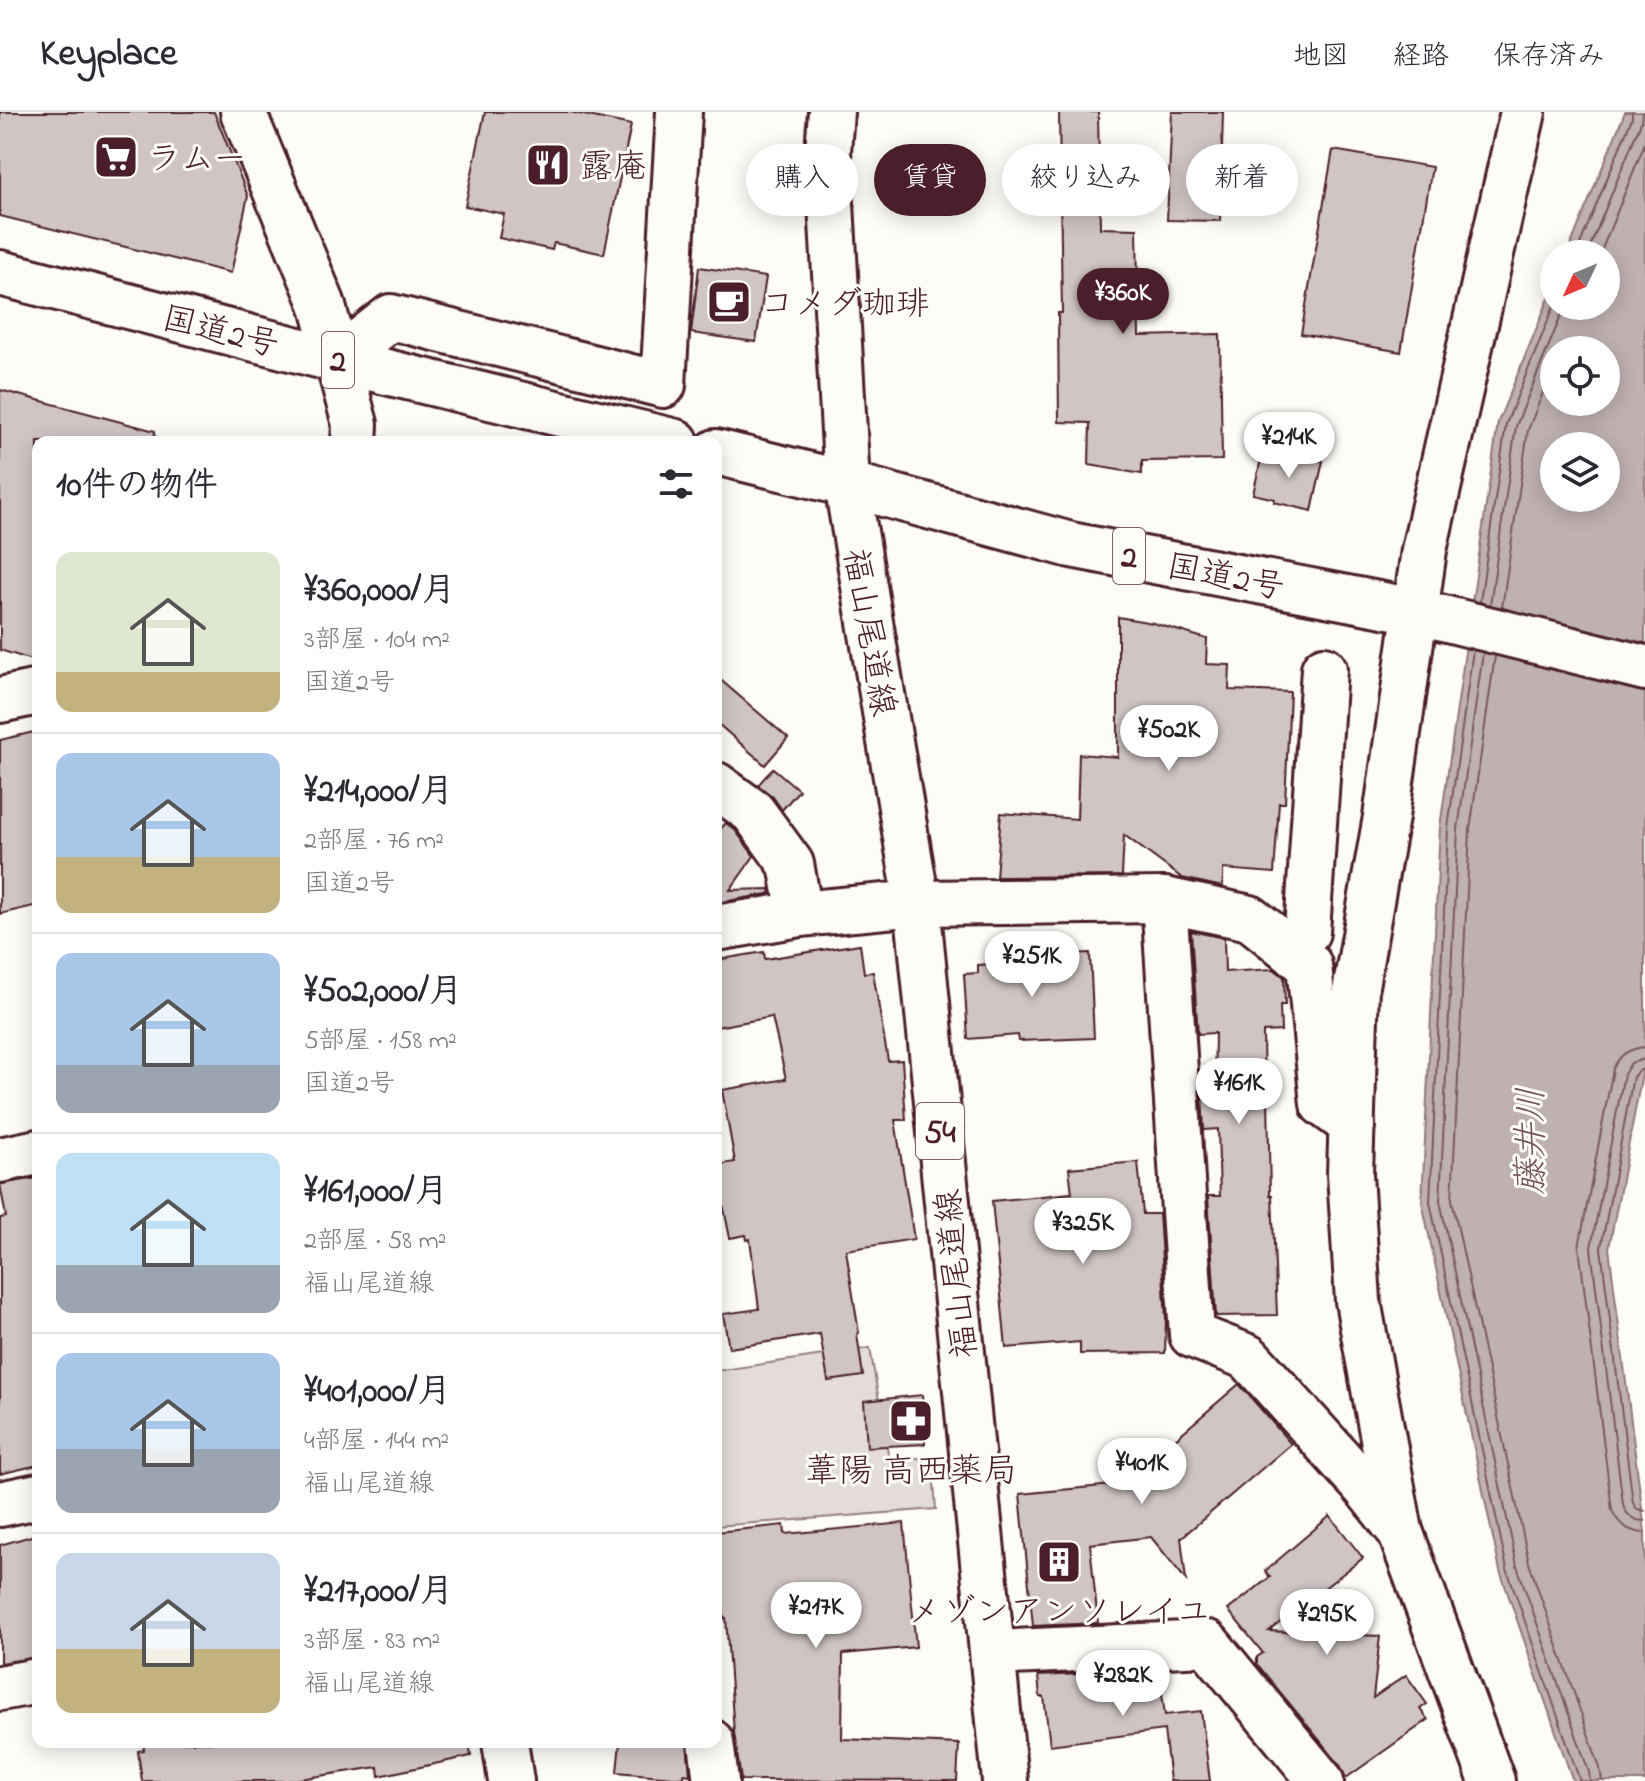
<!DOCTYPE html>
<html lang="ja">
<meta charset="utf-8">
<style>
:root{--surface:#fff;--page:#f7f7f7;--text:#2b2b33;--muted:#7c7c81;--line:#e1e1e2;--accent:#4a1f2b}
body{margin:0;font-family:"Indie Flower","Klee One",sans-serif;background:var(--page);color:var(--text);height:100vh;display:flex;flex-direction:column;font-size:30px;white-space:nowrap}
*{box-sizing:border-box;margin:0}
p{font-size:26px;color:var(--muted)}
.icon{flex:none;width:44px;height:44px;fill:none;stroke:currentColor;stroke-width:2;stroke-linecap:round;stroke-linejoin:round}
.map{position:relative;flex:1;overflow:hidden}
.details{position:absolute;left:32px;top:324px;width:690px;height:1312px;display:flex;flex-direction:column;background:var(--surface);border-radius:16px;box-shadow:0 4px 20px #0003}
.details>*{flex:none}
.guide{position:absolute;left:746px;top:32px;width:760px;height:72px;display:flex;gap:16px}
.needle{width:52px;rotate:226deg}
.fabs{position:absolute;left:1540px;top:128px;display:grid;gap:16px}
.fabs a{display:grid;place-items:center;width:80px;height:80px;border-radius:50%;background:var(--surface);box-shadow:0 4px 20px #0003;font-size:40px}
.price{position:absolute;translate:-50% -68px;padding:0 18px;border-radius:28px;background:#fff;color:#222;font-size:26px;line-height:52px;filter:drop-shadow(0 2px 4px #0008)}
.price::after{content:'';position:absolute;left:50%;top:48px;width:24px;height:18px;margin-left:-12px;background:inherit;clip-path:polygon(0 0,100% 0,50% 100%)}
.price.selected{background:var(--accent);color:#fff}
ul{padding:0;list-style:none}
li{display:flex;align-items:center;gap:24px;height:200px;padding:0 24px}
li+li{border-top:2px solid var(--line)}
li span{display:grid;place-items:center;flex:none;width:224px;height:160px;border-radius:16px;color:#555}
li>.icon{margin-inline-start:auto}
span .icon{width:96px;height:96px;fill:#fffc;stroke-width:1}
li b{font-size:34px}
h2{display:flex;justify-content:space-between;align-items:center;height:96px;padding:0 24px;font-size:34px}
.pill{padding:0 28px;border-radius:36px;background:var(--surface);box-shadow:0 4px 20px #0003;font-size:28px;line-height:72px}
.pill.selected{background:var(--accent);color:#fff}
header{display:flex;align-items:center;gap:48px;box-sizing:border-box;height:112px;padding:0 40px;background:var(--surface);border-bottom:2px solid var(--line)}
header strong{font-size:38px}
nav{display:flex;gap:44px;margin-inline-start:auto;font-size:28px}
.map>svg:first-child{display:block}
</style>
<header>
<strong>Keyplace</strong>
<nav><a>地図</a><a>経路</a><a>保存済み</a></nav>
</header>
<div class="map">
<svg width="1645" height="1669" viewBox="0 0 1645 1669">
<rect width="100%" height="100%" fill="#fdfcf7"/>
<filter id="ink" filterUnits="userSpaceOnUse"><feTurbulence type="fractalNoise" baseFrequency=".0125" numOctaves="2"/><feDisplacementMap in="SourceGraphic" scale="16" xChannelSelector="R" yChannelSelector="G"/><feConvolveMatrix kernelMatrix="1 2 1 2 8 2 1 2 1" color-interpolation-filters="sRGB"/></filter>
<g filter="url(#ink)">
<path fill="#e3dcda" stroke="#967e82" stroke-width="2" d="M870,1236l19,112 43,-3 4,52 -220,17v-155z"/>
<path fill="#c0b1b1" stroke="#91777b" stroke-width="2" fill-rule="evenodd" d="M1625,0h20v946l-36,190 36,284v249h-72l-73,-210 -78,-369 18,-375 58,-405 56,-136v20h52v-52h-39zM1554,238h52v52h-52zM1554,334h52v52h-52z"/>
<g fill="none" stroke-linecap="round" stroke-linejoin="round">
<g stroke="#795961" stroke-width="2">
<path d="M1576,142l56,-136v-6"/>
<path d="M1587,142l54,-132 1,-10"/>
<path d="M1600,142l45,-111"/>
<path d="M1480,490l26,-178 48,-118"/>
<path d="M1490,493l26,-179 49,-120"/>
<path d="M1502,496l26,-178 26,-65"/>
<path d="M1473,538l-25,178 -18,374 77,367 73,212"/>
<path d="M1483,541l-25,176 -18,372 77,365 72,206 1,9"/>
<path d="M1495,544l-25,174 -18,370 77,363 71,205 2,13"/>
<path d="M1645,935c-15,1 -26,8 -32,22l-34,178 33,263c6,15 17,22 33,23"/>
<path d="M1645,947l-14,4 -7,11 -33,174 32,256c3,11 11,17 22,17"/>
<path d="M1645,957l-7,2 -5,6 -32,171 32,255 4,6 8,2"/>
</g>
</g>
<g fill="#d0c5c4" stroke="#4a1f2b" stroke-width="2">
<path d="M0,0h214l34,84 -17,77 -231,-57z"/>
<path d="M485,0h85l61,13 -27,129 -50,-11 -2,7 -53,-12 5,-24 -39,-8z"/>
<path d="M1059,0h39l2,116 37,1 2,107 81,-2 2,126 -80,1v13l-53,-9 1,-42 -31,-1 -1,-109h4z"/>
<path d="M1172,0h51l-3,109 -53,-1z"/>
<path d="M1333,38l99,17 -31,185 -100,-18z"/>
<path d="M699,155l67,10 -10,65 -65,-9z"/>
<path d="M0,278l155,41 -1,11h-116v220l-38,-12z"/>
<path d="M1285,341l38,8 -11,50 -38,-9 1,-3 -22,-5 9,-39 22,5z"/>
<path d="M1118,505l35,6 54,16 -1,25 24,1 -1,25 61,2 -5,111h-6l-5,70 -51,-4v18l-41,-9 -58,-43 -2,41 -126,1 5,-64 76,6 2,-65 39,3z"/>
<path d="M716,564l72,62 -23,27 -49,-43z"/>
<path d="M38,619v174l-38,9v-174z"/>
<path d="M773,656l26,22 -17,20 -9,-13 -15,-12z"/>
<path d="M726,711l9,7 19,26 -24,34 40,-1 1,3 -3,2 -52,9v-69z"/>
<path d="M1191,819l33,7 1,34 49,-3 10,8 1,28h-5l1,26 -18,1 1,68h4l2,95h2l5,120 -61,1 -8,-120h12l-2,-67 -14,1 -2,-36h12l1,-61 -17,1z"/>
<path d="M860,832l4,29 9,-1 15,89 14,-1 4,60h-11l19,119 -68,11 13,83 -2,1 6,42 -35,5 -8,-47 -91,14 -6,-34 36,-5 -9,-70 -3,1 -1,-5 -16,3 -14,-68v-5l19,-3 -13,-72 64,-11 -14,-62 -56,10v-67l48,-8 1,7z"/>
<path d="M1090,841l4,85 -75,3 -1,-6 -50,4 -4,-65 14,-1v-8l47,-3 -1,-6z"/>
<path d="M1138,1050l5,52h16l7,104 -1,35 -85,1v-12l-74,6 -14,-147 80,-8 -3,-25z"/>
<path d="M38,1066v287l-38,9v-256l6,-1 -6,-33z"/>
<path d="M1239,1272l52,60 -110,94 5,42 -35,-43 -61,7 8,79 -65,3 -13,-132 103,-10z"/>
<path d="M922,1283l3,49 -58,3 -3,-46z"/>
<path d="M1330,1404l33,42 -94,73 111,5 -7,62 33,-23 21,29 -7,5 8,11 -82,58 -6,-13 -83,-101v-7l6,-4 -35,-43 42,-33 -5,-6z"/>
<path d="M904,1411l12,124 -73,7 -1,85 117,5 -2,37 -216,-1 -7,-47 -8,-115h-2l-8,-86 68,-7 1,9z"/>
<path d="M38,1422v123l-38,6v-118z"/>
<path d="M1103,1561l1,9 46,-6 1,11 10,-1 4,29 36,-4 9,70h-40l-6,-51 -114,15 -6,-48h-4l-2,-21z"/>
<path d="M143,1630h326l2,14 -92,20 -1,-9 -91,14h-145l-4,-30 6,-1z"/>
<path d="M620,1630h67l3,33 -6,-1v4l-67,-6z"/>
</g>
<g fill="none" stroke-linecap="round" stroke-linejoin="round">
<g stroke="#4a1f2b" stroke-width="50">
<g id="minor">
<path d="M243,0l79,191 33,121 -1,18"/>
<path d="M831,0l-3,39 19,333"/>
<path d="M337,248l54,-43 272,68 16,-273"/>
<path d="M0,588l38,-8"/>
<path d="M716,673l37,27 38,52 9,50"/>
<path d="M1164,788l28,435 56,22 118,131 30,38"/>
<path d="M716,816l84,-14 117,-11 247,-3 86,18 59,47 14,139 29,21"/>
<path d="M1290,838l17,-18 17,-263"/>
<path d="M0,1048l38,-8"/>
<path d="M0,1392l38,-8"/>
<path d="M993,1541l214,-10 114,138"/>
<path d="M0,1576l38,-7"/>
<path d="M505,1630l6,39"/>
<path d="M711,1630l5,39"/>
<path d="M1492,1669l-92,-250 -42,-230 -8,-127 6,-188 30,-169 38,-267 99,-438"/>
</g>
</g>
<g stroke="#4a1f2b" stroke-width="50">
<path id="major" d="M847,372l70,419 88,878"/>
</g>
<g stroke="#4a1f2b" stroke-width="50">
<g id="highway">
<path d="M0,161l337,87 339,82"/>
<path d="M716,340l131,32 224,61 344,66 230,57"/>
</g>
</g>
<use href="#minor" stroke="#fdfcf7" stroke-width="44"/>
<use href="#major" stroke="#fdfcf7" stroke-width="44"/>
<use href="#highway" stroke="#fdfcf7" stroke-width="44"/>
</g>
</g>
<defs>
<g id="supermarket-square" transform="scale(2.3)"><rect x="-9" y="-9" width="18" height="18" rx="4" fill="#4a1f2b" stroke="#fdfcf7"/><path d="M-6-5.5h2.5l.6 2H6L4.5 2H-2.5L-4.4-4H-6ZM-1.5 3.2a1.3 1.3 0 1 0 .1 0ZM3 3.2a1.3 1.3 0 1 0 .1 0Z" fill="#fff"/></g>
<g id="restaurant-square" transform="scale(2.3)"><rect x="-9" y="-9" width="18" height="18" rx="4" fill="#4a1f2b" stroke="#fdfcf7"/><path d="M-5-6h1v4h1v-4h1v4h1v-4h1v5L-1.5 .5V6h-2V.5L-5-1ZM5-6V6H3V1.5H1.5Q1.5-4 5-6Z" fill="#fff"/></g>
<g id="cafe-square" transform="scale(2.3)"><rect x="-9" y="-9" width="18" height="18" rx="4" fill="#4a1f2b" stroke="#fdfcf7"/><path d="M-5.5-4.5H6V0H3Q3 3.5 0 3.5H-2.5Q-5.5 3.5-5.5 0ZM3-3.2v2h1.7v-2ZM-6 4.5H4V6H-6Z" fill="#fff"/></g>
<g id="pharmacy-square" transform="scale(2.3)"><rect x="-9" y="-9" width="18" height="18" rx="4" fill="#4a1f2b" stroke="#fdfcf7"/><path d="M-2-6h4v4h4v4h-4v4h-4v-4h-4v-4h4Z" fill="#fff"/></g>
<g id="building-square" transform="scale(2.3)"><rect x="-9" y="-9" width="18" height="18" rx="4" fill="#4a1f2b" stroke="#fdfcf7"/><path d="M-4-6H4V6H1V3H-1V6H-4ZM-2.5-4.3h1.7v1.8h-1.7ZM.8-4.3h1.7v1.8H.8ZM-2.5-1h1.7V.8h-1.7ZM.8-1h1.7V.8H.8Z" fill="#fff"/></g>
</defs>
<g fill-rule="evenodd">
<use href="#supermarket-square" x="116" y="45"/>
<use href="#restaurant-square" x="548" y="53"/>
<use href="#cafe-square" x="729" y="190"/>
<use href="#pharmacy-square" x="911" y="1309"/>
<use href="#building-square" x="1059" y="1450"/>
</g>
<g text-anchor="middle" stroke-width="6" stroke-linejoin="round" paint-order="stroke">
<g fill="#fdfcf7" stroke="#806168" stroke-width="2">
<rect x="322" y="220" width="32" height="56" rx="6"/>
<rect x="1113" y="416" width="32" height="56" rx="6"/>
<rect x="916" y="991" width="48" height="56" rx="6"/>
</g>
<g font-size="32" font-weight="bold" fill="#4a1f2b">
<text x="338" y="259">2</text>
<text x="1129" y="455">2</text>
<text x="940" y="1030">54</text>
</g>
<g font-size="34" fill="#4a1f2b" stroke="#fdfcf7" text-anchor="start">
<text x="147" y="57">ラムー</text>
<text x="579" y="65">露庵</text>
<text x="760" y="202">コメダ珈琲</text>
<text x="911" y="1369" text-anchor="middle">葦陽 高西薬局</text>
<text x="1059" y="1510" text-anchor="middle">メゾンアンソレイユ</text>
</g>
<g font-size="34" fill="#4a1f2b" stroke="#fdfcf7">
<text transform="translate(221 218) rotate(14)" y="12">国道2号</text>
<text transform="translate(1226 463) rotate(11)" y="12">国道2号</text>
<text transform="translate(871 520) rotate(80)" y="12">福山尾道線</text>
<text transform="translate(955 1162) rotate(-96)" y="12">福山尾道線</text>
</g>
<g font-size="36" font-style="italic" fill="#73525a" stroke="#fdfcf7">
<text transform="translate(1529 1029) rotate(-90)" y="13">藤井川</text>
</g>
</g>
</svg>
<div class="fabs">
<a><svg class="needle" viewBox="-14 -14 28 28"><path d="M0-13l5 13h-10z" fill="#e53935"/><path d="M0 13l5-13h-10z" fill="#7c7c81"/></svg></a>
<a><svg class="icon" aria-label="locate" viewBox="0 0 24 24"><circle cx="12" cy="12" r="6"/><path d="M12 2v4M12 18v4M2 12h4M18 12h4"/></svg></a>
<a><svg class="icon" aria-label="layers" viewBox="0 0 24 24"><path d="M12 4l9 5-9 5-9-5zM3 14l9 5 9-5"/></svg></a>
</div>
<b class="price selected" style="left:1123px;top:224px">¥360K</b>
<b class="price" style="left:1289px;top:368px">¥214K</b>
<b class="price" style="left:1169px;top:661px">¥502K</b>
<b class="price" style="left:1032px;top:887px">¥251K</b>
<b class="price" style="left:1239px;top:1014px">¥161K</b>
<b class="price" style="left:1083px;top:1154px">¥325K</b>
<b class="price" style="left:1142px;top:1394px">¥401K</b>
<b class="price" style="left:816px;top:1538px">¥217K</b>
<b class="price" style="left:1327px;top:1545px">¥295K</b>
<b class="price" style="left:1123px;top:1606px">¥282K</b>
<div class="guide">
<a class="pill">購入</a>
<a class="pill selected">賃貸</a>
<a class="pill">絞り込み</a>
<a class="pill">新着</a>
</div>
<section class="details">
<h2>10件の物件<svg class="icon" aria-label="filters" viewBox="0 0 24 24"><path d="M4 7h16M4 17h16"/><circle cx="9" cy="7" r="2"/><circle cx="15" cy="17" r="2"/></svg></h2>
<ul>
<li><span style="background:linear-gradient(#dfe7d0 75%,#c2b280 0)"><svg class="icon" aria-label="home" viewBox="0 0 24 24"><path d="M3 11l9-7 9 7M6 9v11h12V9"/></svg></span><div><b>¥360,000/月</b><p>3部屋 · 104 m²</p><p>国道2号</p></div></li>
<li><span style="background:linear-gradient(#a9c7e8 65%,#c2b280 0)"><svg class="icon" aria-label="home" viewBox="0 0 24 24"><path d="M3 11l9-7 9 7M6 9v11h12V9"/></svg></span><div><b>¥214,000/月</b><p>2部屋 · 76 m²</p><p>国道2号</p></div></li>
<li><span style="background:linear-gradient(#a9c7e8 70%,#9aa5b1 0)"><svg class="icon" aria-label="home" viewBox="0 0 24 24"><path d="M3 11l9-7 9 7M6 9v11h12V9"/></svg></span><div><b>¥502,000/月</b><p>5部屋 · 158 m²</p><p>国道2号</p></div></li>
<li><span style="background:linear-gradient(#bfe0f5 70%,#9aa5b1 0)"><svg class="icon" aria-label="home" viewBox="0 0 24 24"><path d="M3 11l9-7 9 7M6 9v11h12V9"/></svg></span><div><b>¥161,000/月</b><p>2部屋 · 58 m²</p><p>福山尾道線</p></div></li>
<li><span style="background:linear-gradient(#a9c7e8 60%,#9aa5b1 0)"><svg class="icon" aria-label="home" viewBox="0 0 24 24"><path d="M3 11l9-7 9 7M6 9v11h12V9"/></svg></span><div><b>¥401,000/月</b><p>4部屋 · 144 m²</p><p>福山尾道線</p></div></li>
<li><span style="background:linear-gradient(#c9d6e8 60%,#c2b280 0)"><svg class="icon" aria-label="home" viewBox="0 0 24 24"><path d="M3 11l9-7 9 7M6 9v11h12V9"/></svg></span><div><b>¥217,000/月</b><p>3部屋 · 83 m²</p><p>福山尾道線</p></div></li>
</ul>
</section>
</div>
